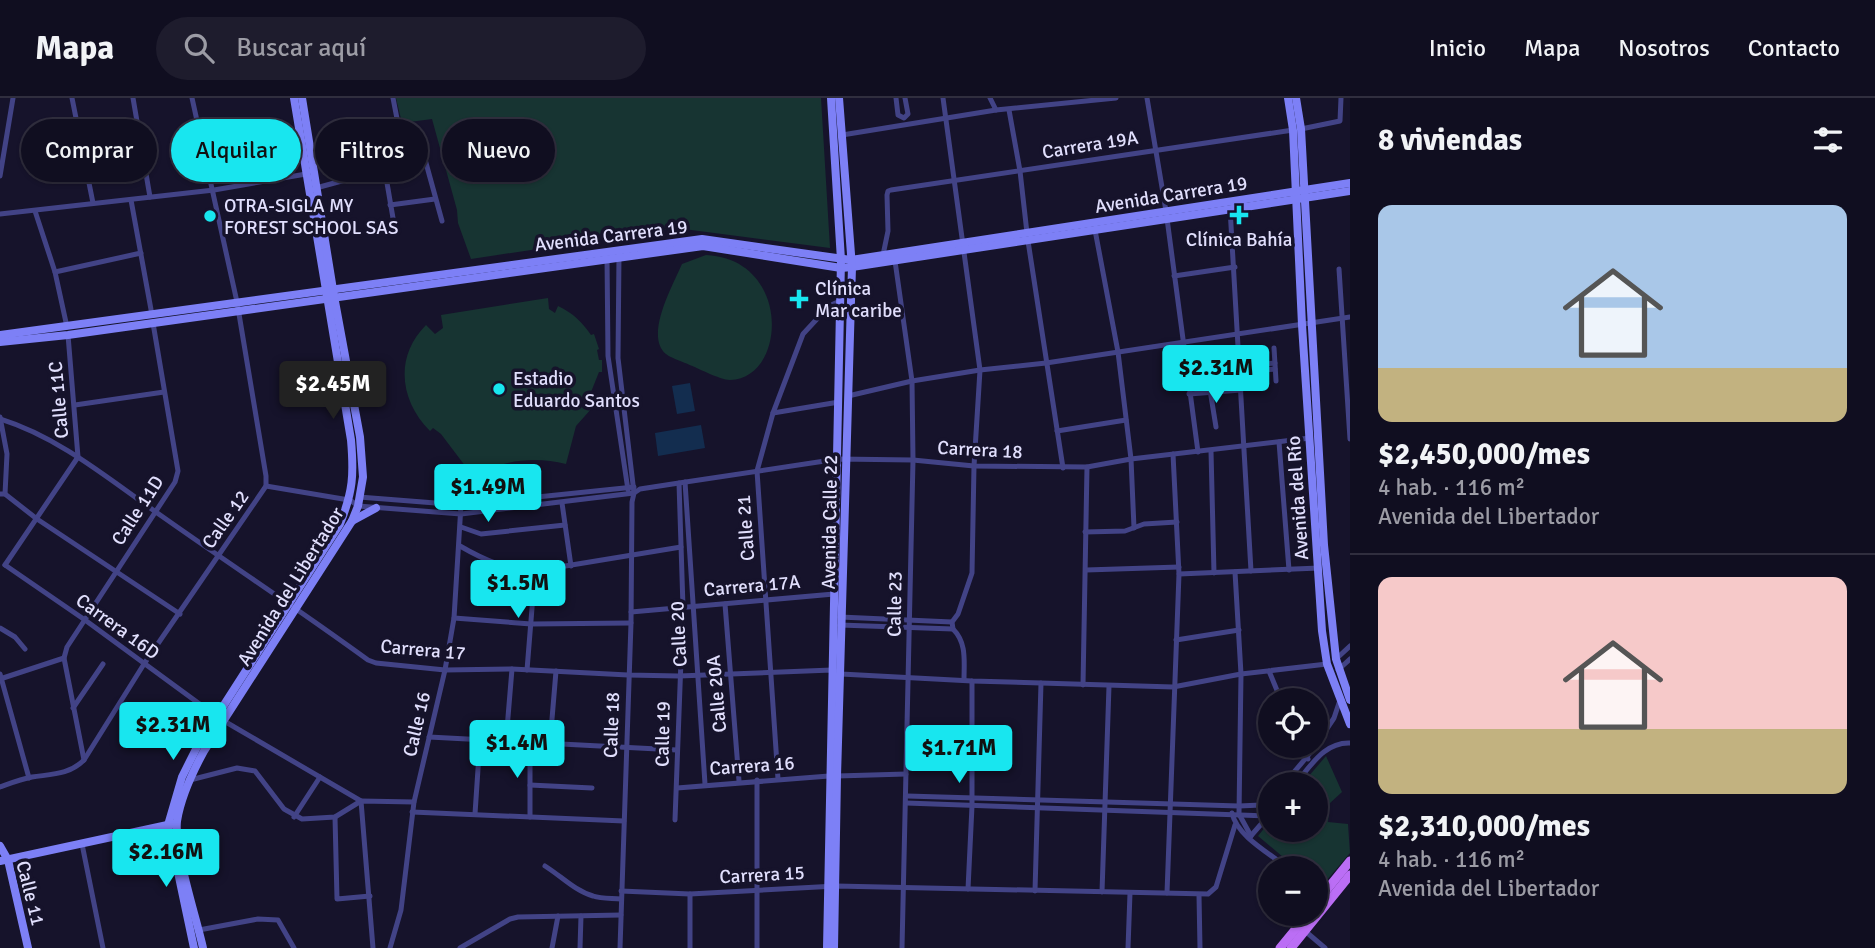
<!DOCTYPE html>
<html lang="es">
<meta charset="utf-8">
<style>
:root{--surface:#100e20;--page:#1e1c2d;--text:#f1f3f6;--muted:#9c9ca5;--line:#302e3e;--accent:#18e6ef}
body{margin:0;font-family:Signika,sans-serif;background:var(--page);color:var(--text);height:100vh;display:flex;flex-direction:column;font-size:26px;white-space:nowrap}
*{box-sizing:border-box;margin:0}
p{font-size:23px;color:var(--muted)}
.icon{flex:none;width:38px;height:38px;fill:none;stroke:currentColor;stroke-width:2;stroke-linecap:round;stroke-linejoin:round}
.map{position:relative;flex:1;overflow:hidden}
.drawer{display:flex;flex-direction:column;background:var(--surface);width:525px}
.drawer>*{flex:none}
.hud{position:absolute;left:21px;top:21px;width:665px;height:63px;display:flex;gap:14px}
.tools{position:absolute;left:1258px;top:590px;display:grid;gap:14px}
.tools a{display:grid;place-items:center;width:70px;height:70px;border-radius:50%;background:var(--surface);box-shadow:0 2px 5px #0004,0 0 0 2px var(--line);font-size:35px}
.price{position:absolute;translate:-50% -60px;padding:0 16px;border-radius:7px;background:var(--accent);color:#111;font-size:23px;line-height:46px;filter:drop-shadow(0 2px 4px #0008)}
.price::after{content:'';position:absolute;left:50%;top:42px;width:21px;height:16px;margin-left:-10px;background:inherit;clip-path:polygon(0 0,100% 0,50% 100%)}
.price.active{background:#222;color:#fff}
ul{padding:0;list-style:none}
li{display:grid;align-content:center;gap:14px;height:371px;padding:0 28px}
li+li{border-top:2px solid var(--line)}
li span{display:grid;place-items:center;height:217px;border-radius:14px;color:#555}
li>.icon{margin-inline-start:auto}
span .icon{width:126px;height:126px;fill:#fffc;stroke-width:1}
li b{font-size:30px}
h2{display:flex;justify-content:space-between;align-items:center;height:84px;padding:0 28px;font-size:30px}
.tag{padding:0 24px;border-radius:32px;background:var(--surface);box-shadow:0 2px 5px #0004,0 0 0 2px var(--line);font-size:24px;line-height:63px}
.tag.active{background:var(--accent);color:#111}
header{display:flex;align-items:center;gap:42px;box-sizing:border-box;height:98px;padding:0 35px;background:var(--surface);border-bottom:2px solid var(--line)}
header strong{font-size:33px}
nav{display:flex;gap:38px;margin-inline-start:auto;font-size:24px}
.search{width:490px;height:63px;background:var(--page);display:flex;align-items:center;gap:18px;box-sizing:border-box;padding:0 24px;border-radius:38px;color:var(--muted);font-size:26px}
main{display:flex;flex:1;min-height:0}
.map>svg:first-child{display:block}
</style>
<header>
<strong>Mapa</strong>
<div class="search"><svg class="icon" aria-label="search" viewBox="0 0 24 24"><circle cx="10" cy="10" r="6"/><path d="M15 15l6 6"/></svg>Buscar aquí</div>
<nav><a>Inicio</a><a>Mapa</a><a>Nosotros</a><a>Contacto</a></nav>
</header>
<main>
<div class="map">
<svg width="1350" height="850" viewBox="0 0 1350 850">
<rect width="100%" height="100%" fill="#16132b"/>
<g fill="#173432">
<path d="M396,0h425l9,150 -154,-20 -205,31 -13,-36 -1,-13 -25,-91 -30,4z"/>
<path d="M706,157c86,4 81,124 24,125 -10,0 -34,-13 -45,-17 -6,-3 -14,-5 -19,-9 -22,-18 7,-69 16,-90z"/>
<path d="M548,200l1,11 6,4 3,-7c15,7 24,16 33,29l3,-1 5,15 -2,1 2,10h3v12h-3l-12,30 5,6 -16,18 -10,38c-33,-8 -67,-4 -96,15l-3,-3 2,-5 -28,-37 -8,-6 -3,3c-30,-30 -36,-74 -4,-106l9,9 8,-6 -2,-13z"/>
<path d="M1326,658l16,36 -12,11 -2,19 20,2 2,29 -30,35 -4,-3v-17h-20l-38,-32 12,-15v9h46v-46h-14z"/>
</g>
<g fill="#132d4f">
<path d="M690,285l5,28 -18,3 -5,-28z"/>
<path d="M701,327l4,23 -47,8 -3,-23z"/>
</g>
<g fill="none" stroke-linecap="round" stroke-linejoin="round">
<g stroke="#424386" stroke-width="5">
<path d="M72,0l21,105"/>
<path d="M133,0l17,99"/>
<path d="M896,0l2,17 6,3 4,-4 -3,-16"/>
<path d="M943,0l37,272 -6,96 -2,107 -14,41 -6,8 1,7c14,14 11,32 11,51"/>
<path d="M990,0l6,12"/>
<path d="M1147,0l19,113 32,241"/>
<path d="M1009,12l11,61 7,62"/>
<path d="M1301,31l39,-8 1,-23"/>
<path d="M418,36l24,87"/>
<path d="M842,37l154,-25 120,-12"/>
<path d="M351,50l46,-14 2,-5 -6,-31"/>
<path d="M0,78l13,-78"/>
<path d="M386,79l8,47"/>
<path d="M316,90l55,-15 15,4 39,-12"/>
<path d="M131,102l21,115"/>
<path d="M390,107l45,-6"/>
<path d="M1230,110l21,363"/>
<path d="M35,113l20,61 12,55"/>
<path d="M0,116l214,-24 92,-16"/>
<path d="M1095,132l23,122 13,107 3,69"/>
<path d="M1028,143l35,227"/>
<path d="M619,157l-1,103 16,135 -2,9 -1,121 -11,325"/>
<path d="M883,157l5,-24 -1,-36 1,-4 3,-1 402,-60"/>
<path d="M607,159l1,99 20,134"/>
<path d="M895,163l17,120 1,79 -11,488"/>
<path d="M1339,171l11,170"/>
<path d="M55,174l86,-19"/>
<path d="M1174,178l61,-9"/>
<path d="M1274,250l2,33"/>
<path d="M1205,261l11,68"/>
<path d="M1239,269l36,-4"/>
<path d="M1240,275l35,-4"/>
<path d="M1189,296l52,-4"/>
<path d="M848,298l64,-15 68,-11 66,-7 304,-46"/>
<path d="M75,307l89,-13"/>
<path d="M773,315l66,-11"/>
<path d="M0,319l7,37 -2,40"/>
<path d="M0,321c61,19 111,62 163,98 68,48 138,94 205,143l8,3 69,7 67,-1 116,6 51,1 153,-6 9,4 131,7 201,6 68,-13 86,-10"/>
<path d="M1057,333l69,-11"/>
<path d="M1279,344l10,128"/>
<path d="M1211,353l3,122"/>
<path d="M685,384l20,302"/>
<path d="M266,388l83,14"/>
<path d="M0,396h5l32,25 143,95"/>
<path d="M359,399l102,8 173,-18"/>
<path d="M350,402l8,6 103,8 173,-21 6,-4 39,-6 159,-24 75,1 61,6 113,1 44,-8 179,-21"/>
<path d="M562,405l9,63"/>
<path d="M461,429l20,7 84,-9"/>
<path d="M1085,434l40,-1 19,-7 33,-2"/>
<path d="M460,448c26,15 45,23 75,25l146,-24"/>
<path d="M5,467l80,55 131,96"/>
<path d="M5,467l73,-108 -10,-122"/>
<path d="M1086,472l93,-3"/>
<path d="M1235,474l6,102 -2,140 12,22"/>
<path d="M1179,476l140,-6"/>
<path d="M725,506l14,177"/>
<path d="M631,514l203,-18"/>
<path d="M840,519l112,5"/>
<path d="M454,520l77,6 100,-1"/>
<path d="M840,527l113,4"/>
<path d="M0,530l15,9 10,12"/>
<path d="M1176,542l63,-10"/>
<path d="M1336,561l14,-13"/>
<path d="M527,572l8,-99"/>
<path d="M1338,572l12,-11"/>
<path d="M1269,573l12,29"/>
<path d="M0,576l29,104"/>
<path d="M0,581l64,-21"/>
<path d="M1083,587l4,-218"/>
<path d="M73,610l30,-44"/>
<path d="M224,623l137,80 12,147"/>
<path d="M429,639l248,13"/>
<path d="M506,643l6,-72"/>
<path d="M550,645l6,-72"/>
<path d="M1316,647l18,-27 6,-18"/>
<path d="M1301,648l7,13"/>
<path d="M84,662l-20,-102 3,-11 108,-165 3,-11 -25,-148"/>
<path d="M837,678l69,-2"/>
<path d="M778,681l-21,-308 16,-58 30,-79 26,-28 11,-5"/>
<path d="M190,682l47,-12 18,3 29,38 18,10 33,-2 26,-16 53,1"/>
<path d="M1284,686l32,-38"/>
<path d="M1295,686c16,-18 29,-42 55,-41"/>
<path d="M530,687l62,3"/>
<path d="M0,689c11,-4 21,-8 32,-10 20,-3 37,-2 52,-17l60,-96 122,-178v-10l-29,-174 -45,-204"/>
<path d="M677,690l152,-12"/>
<path d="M907,698l332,10 22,-1 9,-6"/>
<path d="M906,705l362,13"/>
<path d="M412,714l212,9"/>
<path d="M1232,715c5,23 37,40 56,55"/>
<path d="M475,716l5,-75"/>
<path d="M294,719l26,-40"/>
<path d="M335,719l2,82 33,-3"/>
<path d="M530,719v-75"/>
<path d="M675,722l8,-213 -4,-124"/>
<path d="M1249,740l21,-24"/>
<path d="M82,746l21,104"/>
<path d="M545,768c16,10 30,25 48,30 9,3 19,2 28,3"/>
<path d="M968,791l4,-83v-125"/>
<path d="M621,793l69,3 146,-8 372,8 8,-7 19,-62"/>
<path d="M1035,793l6,-208"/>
<path d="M1102,794l7,-206"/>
<path d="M1167,795l12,-319 -6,-120"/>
<path d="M1199,797l1,53"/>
<path d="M199,832l59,-11 20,1 16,28"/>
<path d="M1305,833l20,17"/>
<path d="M390,850l11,-38 13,-108 31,-132 9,-52 7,-113"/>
<path d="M460,850l50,-29 8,-2 103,-2"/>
<path d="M552,850l6,-32"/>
<path d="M580,850l1,-32"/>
<path d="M690,850v-54"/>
<path d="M757,850v-168"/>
<path d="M1128,850l2,-55"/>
</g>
<g stroke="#7d80f6" stroke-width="8">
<path d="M1288,0l5,32 9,195 20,306 5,33 23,60"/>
<path d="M1296,0l5,31 23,416 12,114 14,41"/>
<path d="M0,237l702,-96 149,21 499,-77"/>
<path d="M0,244l68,-7 635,-89 138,22 11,-1 498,-76"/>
<path d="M352,423l24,-13"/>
<path d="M0,748l8,14 20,88"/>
<path d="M0,763l172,-37"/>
<path d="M194,850l-26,-123 14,-48 15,-30 143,-223c13,-33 14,-49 11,-84l-57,-342"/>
<path d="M203,850c-7,-32 -29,-97 -26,-127 4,-25 15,-48 27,-70l148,-230 6,-15 5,-29 -3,-40 -26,-141 -32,-198"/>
<path d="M827,850l14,-688 -10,-162"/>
<path d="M834,850l3,-172 15,-509 -13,-169"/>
</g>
<g stroke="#bb6ef5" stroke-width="9">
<path d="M1316,805l34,-42"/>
<path d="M1280,850l28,-34"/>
<path d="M1291,850l59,-73"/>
</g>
</g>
<g fill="#18e6ef" stroke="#16132b" stroke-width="2.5">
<path d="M1235.5 106.5h7v7h7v7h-7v7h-7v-7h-7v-7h7z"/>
<circle cx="210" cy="118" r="7"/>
<path d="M795.5 190.5h7v7h7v7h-7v7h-7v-7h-7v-7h7z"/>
<circle cx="499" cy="291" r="7"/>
</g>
<g text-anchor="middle" stroke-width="7" stroke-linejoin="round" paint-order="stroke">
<g font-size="19" fill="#e1dffd" stroke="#16132b">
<text transform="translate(1090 46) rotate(-9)" y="7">Carrera 19A</text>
<text transform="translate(1171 96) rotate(-9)" y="7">Avenida Carrera 19</text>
<text transform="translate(611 137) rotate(-7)" y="7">Avenida Carrera 19</text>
<text transform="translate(58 302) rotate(-95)" y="7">Calle 11C</text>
<text transform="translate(980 351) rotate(3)" y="7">Carrera 18</text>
<text transform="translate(1297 400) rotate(-94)" y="7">Avenida del Río</text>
<text transform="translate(137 412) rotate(-57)" y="7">Calle 11D</text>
<text transform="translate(225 421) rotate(-55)" y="7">Calle 12</text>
<text transform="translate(829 424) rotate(-89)" y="7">Avenida Calle 22</text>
<text transform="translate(745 430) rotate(-94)" y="7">Calle 21</text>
<text transform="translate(752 487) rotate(-5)" y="7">Carrera 17A</text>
<text transform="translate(290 488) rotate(-58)" y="7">Avenida del Libertador</text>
<text transform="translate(894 506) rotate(-89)" y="7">Calle 23</text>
<text transform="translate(118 528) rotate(36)" y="7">Carrera 16D</text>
<text transform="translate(678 536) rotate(-93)" y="7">Calle 20</text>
<text transform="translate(423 551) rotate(5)" y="7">Carrera 17</text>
<text transform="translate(716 596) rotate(-95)" y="7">Calle 20A</text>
<text transform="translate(416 626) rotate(-77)" y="7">Calle 16</text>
<text transform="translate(611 627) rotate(-88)" y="7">Calle 18</text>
<text transform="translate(662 636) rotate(-89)" y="7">Calle 19</text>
<text transform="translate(752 667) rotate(-4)" y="7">Carrera 16</text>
<text transform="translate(762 776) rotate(-3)" y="7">Carrera 15</text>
<text transform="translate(31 795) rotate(76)" y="7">Calle 11</text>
</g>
<g font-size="19" fill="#e1dffd" stroke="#16132b" text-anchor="start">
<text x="224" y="114">OTRA-SIGLA MY<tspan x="224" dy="22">FOREST SCHOOL SAS</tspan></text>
<text x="1239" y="148" text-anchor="middle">Clínica Bahía</text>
<text x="815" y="197">Clínica<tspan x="815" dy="22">Mar caribe</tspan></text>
<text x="513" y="287">Estadio<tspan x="513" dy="22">Eduardo Santos</tspan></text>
</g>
</g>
</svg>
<div class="tools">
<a><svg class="icon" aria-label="locate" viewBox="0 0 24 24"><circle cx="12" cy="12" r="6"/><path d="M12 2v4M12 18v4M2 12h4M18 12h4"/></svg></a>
<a>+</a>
<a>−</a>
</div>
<b class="price" style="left:1216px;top:307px">$2.31M</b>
<b class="price active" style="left:333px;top:323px">$2.45M</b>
<b class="price" style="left:488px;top:426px">$1.49M</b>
<b class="price" style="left:518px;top:522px">$1.5M</b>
<b class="price" style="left:173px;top:664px">$2.31M</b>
<b class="price" style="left:517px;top:682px">$1.4M</b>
<b class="price" style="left:959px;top:687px">$1.71M</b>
<b class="price" style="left:166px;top:791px">$2.16M</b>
<div class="hud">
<a class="tag">Comprar</a>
<a class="tag active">Alquilar</a>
<a class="tag">Filtros</a>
<a class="tag">Nuevo</a>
</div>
</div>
<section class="drawer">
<h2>8 viviendas<svg class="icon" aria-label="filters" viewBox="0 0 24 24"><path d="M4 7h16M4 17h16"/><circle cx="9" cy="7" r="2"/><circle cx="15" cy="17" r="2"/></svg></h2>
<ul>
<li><span style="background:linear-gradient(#a9c7e8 75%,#c2b280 0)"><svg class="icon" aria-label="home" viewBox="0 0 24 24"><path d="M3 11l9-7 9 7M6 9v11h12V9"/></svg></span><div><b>$2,450,000/mes</b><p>4 hab. · 116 m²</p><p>Avenida del Libertador</p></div></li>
<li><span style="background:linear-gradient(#f6c9c9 70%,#c2b280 0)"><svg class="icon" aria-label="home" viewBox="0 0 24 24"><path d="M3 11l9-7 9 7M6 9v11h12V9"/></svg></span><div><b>$2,310,000/mes</b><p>4 hab. · 116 m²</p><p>Avenida del Libertador</p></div></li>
</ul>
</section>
</main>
